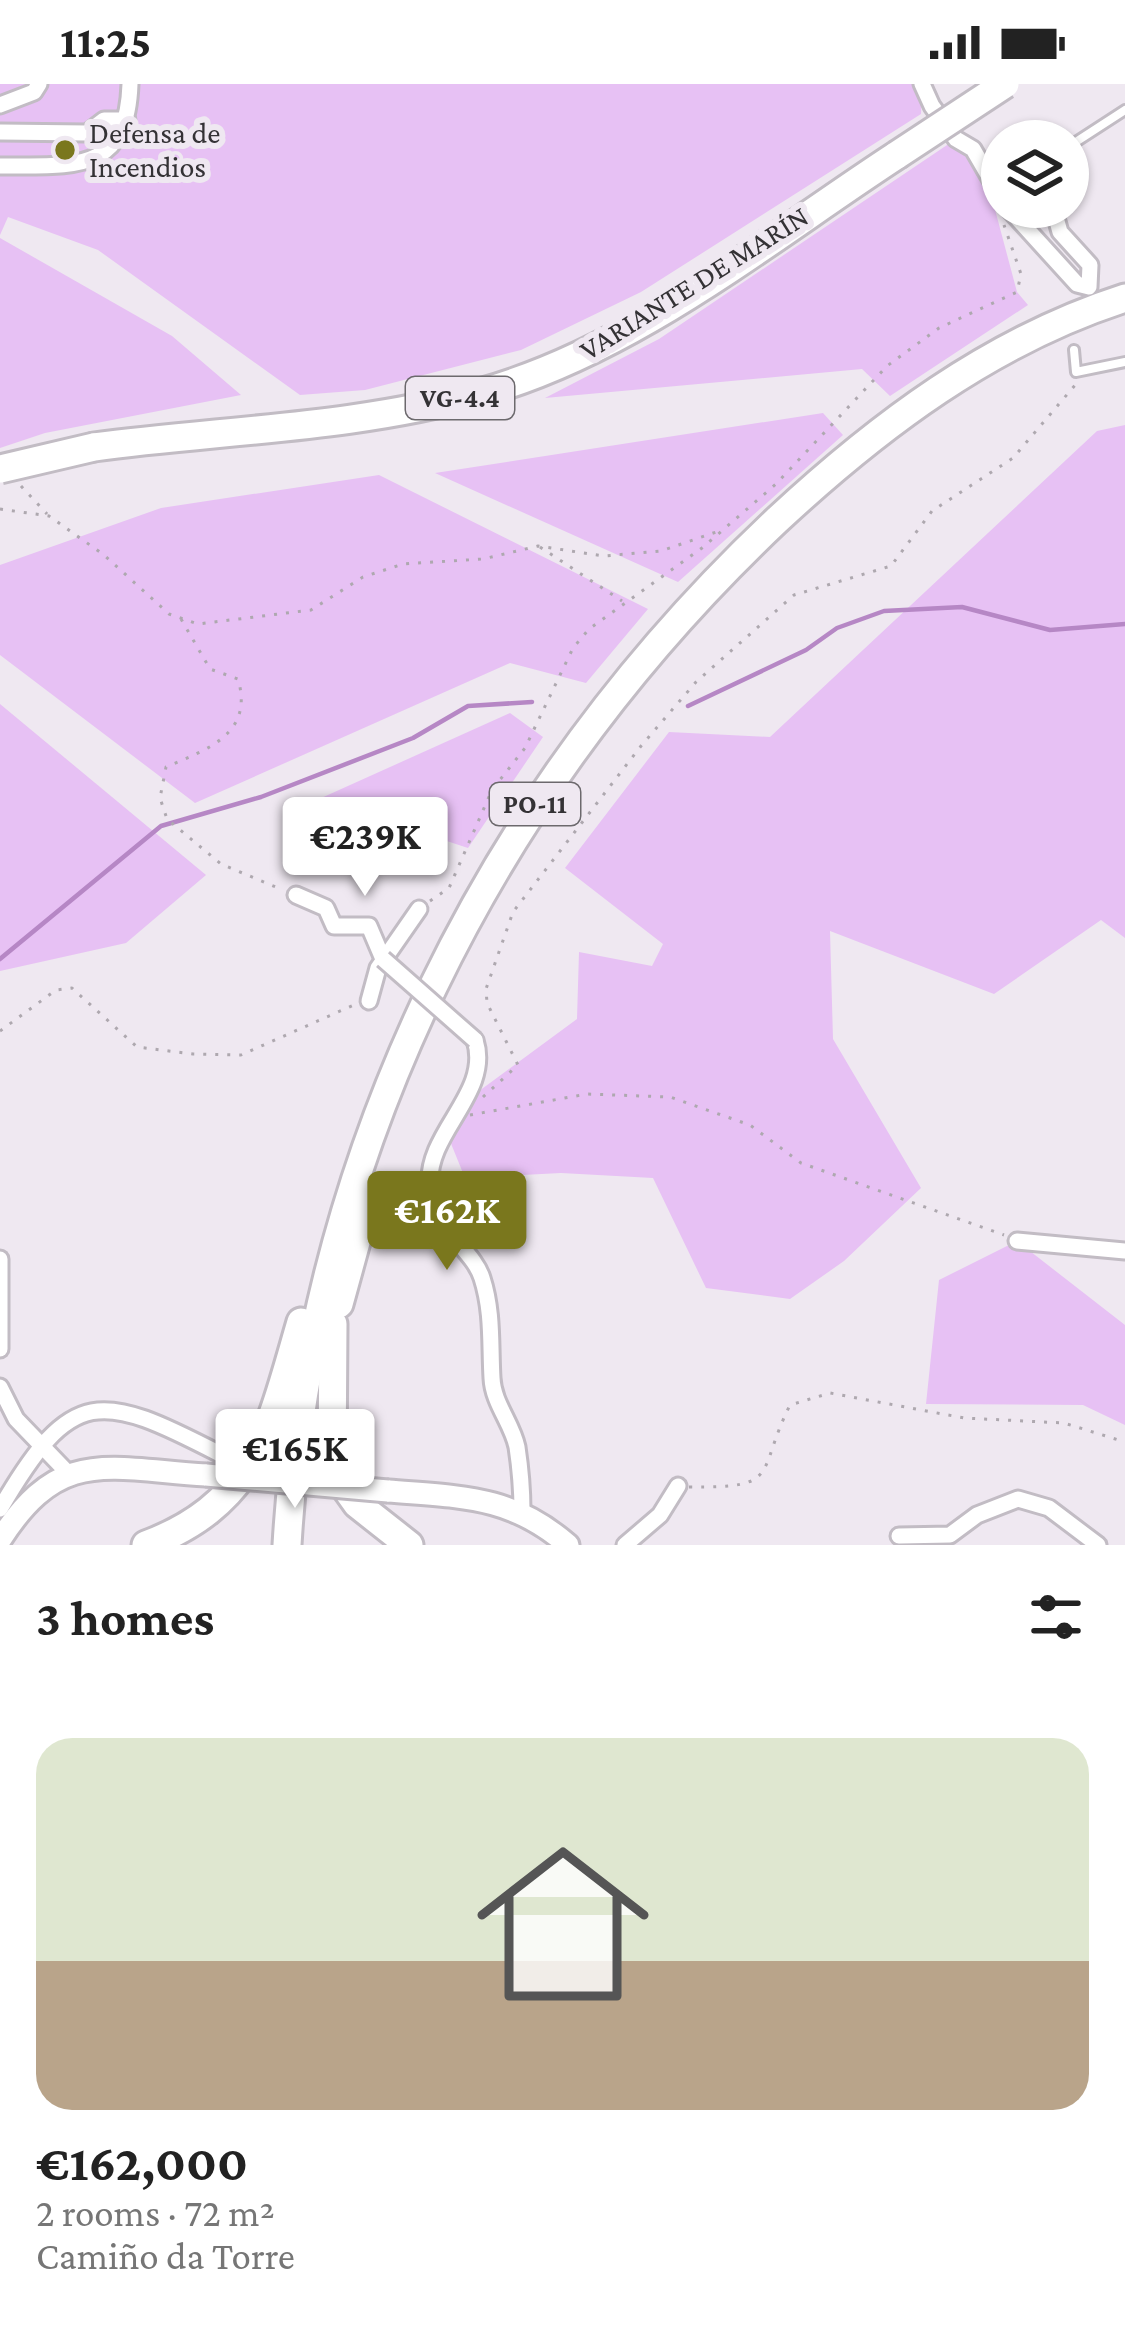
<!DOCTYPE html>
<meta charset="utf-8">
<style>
:root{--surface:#fff;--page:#f2f2f2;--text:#222;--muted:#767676;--accent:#7a771d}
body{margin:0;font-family:"Crimson Pro",serif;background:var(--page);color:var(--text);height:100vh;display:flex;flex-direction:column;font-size:45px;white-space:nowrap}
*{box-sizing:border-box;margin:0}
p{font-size:39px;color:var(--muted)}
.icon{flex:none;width:66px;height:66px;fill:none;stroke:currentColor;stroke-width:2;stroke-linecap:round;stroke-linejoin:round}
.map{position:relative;height:1461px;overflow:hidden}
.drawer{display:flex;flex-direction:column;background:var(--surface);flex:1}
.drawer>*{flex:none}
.fabs{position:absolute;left:981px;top:36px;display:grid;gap:24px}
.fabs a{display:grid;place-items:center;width:108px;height:108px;border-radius:50%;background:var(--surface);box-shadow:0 3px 9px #0004;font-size:60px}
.price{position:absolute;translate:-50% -102px;padding:0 27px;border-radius:12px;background:#fff;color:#222;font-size:39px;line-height:78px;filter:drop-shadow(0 3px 6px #0008)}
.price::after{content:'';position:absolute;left:50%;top:72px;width:36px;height:27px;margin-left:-18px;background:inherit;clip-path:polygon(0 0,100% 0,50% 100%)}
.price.selected{background:var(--accent);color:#fff}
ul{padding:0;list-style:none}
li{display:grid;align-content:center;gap:24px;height:636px;padding:0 36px}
li span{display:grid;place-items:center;height:372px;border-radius:36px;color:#555}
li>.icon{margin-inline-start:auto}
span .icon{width:216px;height:216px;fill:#fffc;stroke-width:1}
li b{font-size:51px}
h2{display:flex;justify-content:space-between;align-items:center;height:144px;padding:0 36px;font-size:51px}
.status{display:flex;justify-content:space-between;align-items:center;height:84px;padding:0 60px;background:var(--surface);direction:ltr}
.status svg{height:33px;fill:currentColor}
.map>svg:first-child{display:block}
</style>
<div class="status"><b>11:25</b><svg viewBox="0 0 49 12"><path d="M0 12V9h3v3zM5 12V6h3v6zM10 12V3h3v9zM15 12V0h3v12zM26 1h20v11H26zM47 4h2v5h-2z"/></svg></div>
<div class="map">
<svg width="1125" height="1461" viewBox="0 0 1125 1461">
<rect width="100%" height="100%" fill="#efe8f1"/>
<g fill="#e7c1f4">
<path d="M0,0h917l5,8 -1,22 -280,178 -120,58 -156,40 -65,5 -202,-145 -90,-33 -8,18z"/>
<path d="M956,55l29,33 32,120 11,13 -138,91 -28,-27 -317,29 114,-59z"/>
<path d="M0,154l172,98 69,59 -196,38 -45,15z"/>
<path d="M823,329l20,22 -165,147 -243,-109z"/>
<path d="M1125,341v513l-24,-18 -107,74 -164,-63 3,108 88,149 -77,73 -54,38 -84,-11 -53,-110 -92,-5 -96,5 -24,-59 136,-100 2,-67 73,14 11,-22 -98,-76 104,-136 101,5 327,-306z"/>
<path d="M379,391l269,134 -62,74 -76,-20 -315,140 -195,-148v-90l161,-57z"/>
<path d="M0,620l206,171 -80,68 -126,28z"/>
<path d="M510,629l33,24 -75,111 -149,-49z"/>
<path d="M1017,1157l108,84v100l-42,-20 -157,-1 13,-124z"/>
</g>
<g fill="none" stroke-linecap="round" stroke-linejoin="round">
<g stroke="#b687c5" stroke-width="4.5">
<path d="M688,622l118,-56 31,-22 47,-17 78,-4 88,23 75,-6"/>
<path d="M0,875l161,-133 100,-29 152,-59 55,-32 64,-4"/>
</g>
<g stroke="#c2bcc4" stroke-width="14">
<g id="lane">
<path d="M1068,63l57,-37"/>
<path d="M1074,266l2,22 49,-10"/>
</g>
</g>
<g stroke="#c2bcc4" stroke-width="21">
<g id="street">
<path d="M922,0l10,22 24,33 17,10 29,50"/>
<path d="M0,21l34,-13 5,-8"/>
<path d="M0,48l87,1 17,-13h23"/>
<path d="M0,82c72,-1 127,9 130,-82"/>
<path d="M1007,123l70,77 12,3 1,-22 -30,-33 -7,-25"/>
<path d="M296,811l30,13 8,18h35l14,33"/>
<path d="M369,917l9,-33 41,-59"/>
<path d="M475,956c17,53 -49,92 -45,145 3,45 43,64 52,93 11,34 8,67 10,100 1,25 20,45 25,69 3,20 5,43 5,64"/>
<path d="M1017,1157l108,10"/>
<path d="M0,1175v90"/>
<path d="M0,1303l16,32 51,53"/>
<path d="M0,1425c72,-124 100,-117 220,-55"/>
<path d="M899,1452l51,-1 27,-20 41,-16 31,9 49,37"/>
<path d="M625,1461l35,-30 18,-29"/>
</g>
</g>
<g stroke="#c2bcc4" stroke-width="27">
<g id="secondary">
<path d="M388,1407c72,6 123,4 180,54"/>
<path d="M0,1456c60,-94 108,-71 206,-65"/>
</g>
</g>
<g stroke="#c2bcc4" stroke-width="33">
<g id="highway">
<path d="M94,363c128,-17 261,-19 386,-54 154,-43 285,-152 417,-238"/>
<path d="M339,1220l31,-113"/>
<path d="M333,1240l-1,145 25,35 52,41"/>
<path d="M146,1461c111,-42 124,-117 155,-223"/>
<path d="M287,1461c23,-393 204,-755 489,-1024 102,-95 215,-180 349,-223"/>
</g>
</g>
<g stroke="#aea8af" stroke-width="3" stroke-dasharray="3 9" stroke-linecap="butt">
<path d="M21,402l26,28"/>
<path d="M0,425l49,7 55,39 65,59 29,10 113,-14 52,-33 40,-13 80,-5 55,-13 66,10 57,-5 61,-21"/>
<path d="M540,463l82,54"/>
<path d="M181,535l29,50 28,10c16,55 -30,70 -72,88l-6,31 7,21 54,45 62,26"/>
<path d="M430,817l19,-13 43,-98 33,-42 48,-100 16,-19 113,-81 74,-64 111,-118 52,-38 78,-36 4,-18 -17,-49"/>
<path d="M0,947l56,-41 16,-2 65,59 56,7 48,1 115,-51"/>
<path d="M483,1013l35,-32 -31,-62 -1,-14 27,-77 128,-166 55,-64 98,-87 97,-29 41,-55 81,-53 63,-74"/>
<path d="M470,1031l117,-21 83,3 80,28 51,38 203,72"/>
<path d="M689,1403c94,1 66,-12 101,-82l40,-12 134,25 100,5 61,19"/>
</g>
<use href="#lane" stroke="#fff" stroke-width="8"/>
<use href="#street" stroke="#fff" stroke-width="15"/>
<use href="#secondary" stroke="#fff" stroke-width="21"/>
<use href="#highway" stroke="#fff" stroke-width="27"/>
<g stroke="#c2bcc4" stroke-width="21" stroke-linecap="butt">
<path id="street-bridge" d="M383,875l92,81"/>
</g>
<g stroke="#c2bcc4" stroke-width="27" stroke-linecap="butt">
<path id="secondary-bridge" d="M206,1391l182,16"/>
</g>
<g stroke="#c2bcc4" stroke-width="33" stroke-linecap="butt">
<g id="highway-bridge">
<path d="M897,71l108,-71"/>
<path d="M0,385l94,-22"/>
</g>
</g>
<use href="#street-bridge" stroke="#fff" stroke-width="15"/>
<use href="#secondary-bridge" stroke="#fff" stroke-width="21"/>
<use href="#highway-bridge" stroke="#fff" stroke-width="27"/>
</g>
<circle fill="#7a771d" stroke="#efe8f1" stroke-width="4.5" cx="65" cy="66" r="12"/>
<g text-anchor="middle" stroke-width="12" stroke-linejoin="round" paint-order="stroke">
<g fill="#efe8f1" stroke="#6c696d" stroke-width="3">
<rect x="406" y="293" width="108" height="42" rx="9"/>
<rect x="490" y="699" width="90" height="42" rx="9"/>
</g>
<g font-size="27" font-weight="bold" fill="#343235">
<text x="460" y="323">VG-4.4</text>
<text x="535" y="729">PO-11</text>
</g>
<g font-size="30" fill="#343235" stroke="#efe8f1" text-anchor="start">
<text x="89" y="59">Defensa de<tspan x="89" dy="34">Incendios</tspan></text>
</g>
<g font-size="30" fill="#343235" stroke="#efe8f1">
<text transform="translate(694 199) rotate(-32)" y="10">VARIANTE DE MARÍN</text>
</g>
</g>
</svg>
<div class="fabs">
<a><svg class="icon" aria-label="layers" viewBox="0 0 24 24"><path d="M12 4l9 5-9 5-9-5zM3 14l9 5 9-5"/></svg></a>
</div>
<b class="price" style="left:365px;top:815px">€239K</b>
<b class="price selected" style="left:447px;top:1189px">€162K</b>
<b class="price" style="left:295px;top:1427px">€165K</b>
</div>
<section class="drawer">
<h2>3 homes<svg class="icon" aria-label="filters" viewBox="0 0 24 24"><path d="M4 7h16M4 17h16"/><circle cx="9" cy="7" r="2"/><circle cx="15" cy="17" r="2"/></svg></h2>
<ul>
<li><span style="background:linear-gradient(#dfe7d0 60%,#b9a48a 0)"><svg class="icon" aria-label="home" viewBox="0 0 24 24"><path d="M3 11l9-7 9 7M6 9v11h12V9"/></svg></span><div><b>€162,000</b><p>2 rooms · 72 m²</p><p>Camiño da Torre</p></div></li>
</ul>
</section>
